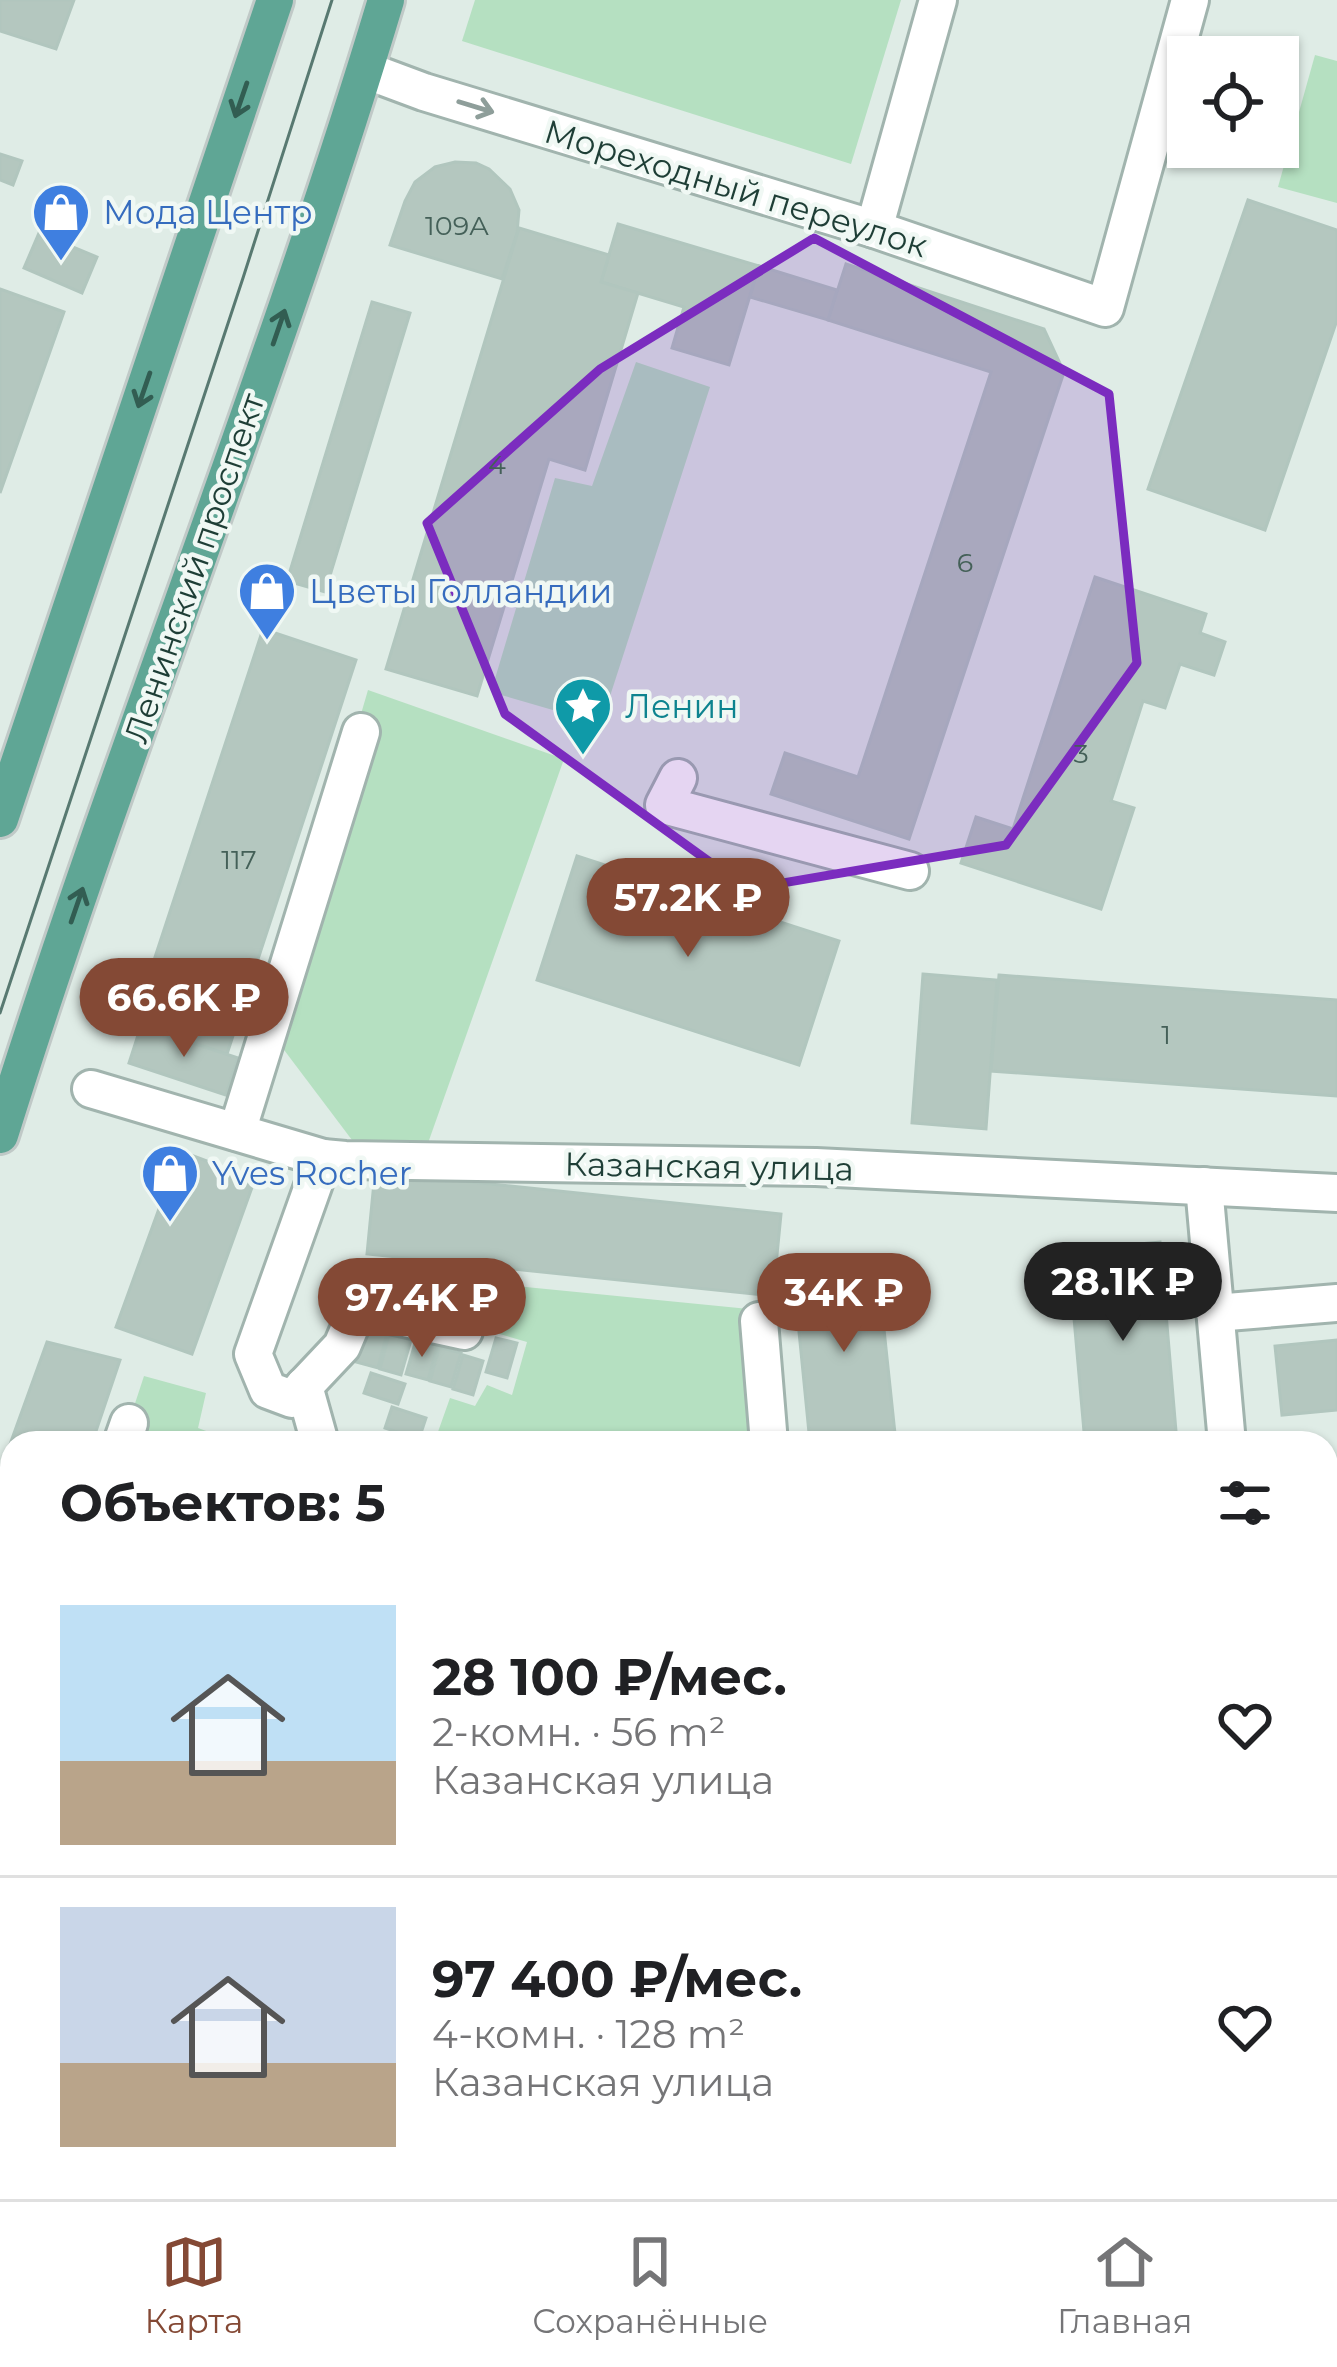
<!DOCTYPE html>
<html lang="ru">
<meta charset="utf-8">
<style>
:root{--surface:#fff;--page:#f2f2f2;--text:#202124;--muted:#757577;--line:#e0e0e0;--accent:#844935}
body{margin:0;font-family:Montserrat,sans-serif;background:var(--page);color:var(--text);height:100vh;display:flex;flex-direction:column;font-size:45px;white-space:nowrap}
*{box-sizing:border-box;margin:0}
p{font-size:39px;color:var(--muted)}
.icon{flex:none;width:66px;height:66px;fill:none;stroke:currentColor;stroke-width:2;stroke-linecap:round;stroke-linejoin:round}
.map{position:relative;flex:1;overflow:hidden}
.sheet{position:absolute;left:0px;top:1431px;width:1338px;height:768px;display:flex;flex-direction:column;background:var(--surface);border-radius:36px 36px 0 0;box-shadow:0 3px 9px #0004}
.sheet>*{flex:none}
.controls{position:absolute;left:1167px;top:36px;display:grid;gap:24px}
.controls a{display:grid;place-items:center;width:132px;height:132px;border-radius:0px;background:var(--surface);box-shadow:0 3px 9px #0004;font-size:60px}
.price{position:absolute;translate:-50% -102px;padding:0 27px;border-radius:42px;background:var(--accent);color:#fff;font-size:39px;line-height:78px;filter:drop-shadow(0 3px 6px #0008)}
.price::after{content:'';position:absolute;left:50%;top:72px;width:36px;height:27px;margin-left:-18px;background:inherit;clip-path:polygon(0 0,100% 0,50% 100%)}
.price.selected{background:#222;color:#fff}
ul{padding:0;list-style:none}
li{display:flex;align-items:center;gap:36px;height:300px;padding:0 60px}
li+li{border-top:3px solid var(--line)}
li span{display:grid;place-items:center;flex:none;width:336px;height:240px;border-radius:0px;color:#555}
li>.icon{margin-inline-start:auto}
span .icon{width:144px;height:144px;fill:#fffc;stroke-width:1}
li b{font-size:51px}
h2{display:flex;justify-content:space-between;align-items:center;height:144px;padding:0 60px;font-size:51px}
.tabs{display:flex;justify-content:space-around;align-items:center;height:168px;border-top:3px solid var(--line);background:var(--surface);font-size:33px;color:var(--muted)}
.tabs a{display:grid;justify-items:center;gap:6px}
.tabs .selected{color:var(--accent)}
.map>svg:first-child{display:block}
</style>
<div class="map">
<svg width="1337" height="2199" viewBox="0 0 1337 2199">
<rect width="100%" height="100%" fill="#dfece6"/>
<g fill="#b5e0c1">
<path d="M475,0h426l-50,164 -389,-123z"/>
<path d="M1315,55l22,6v142l-59,-16z"/>
<path d="M636,362l74,25 -109,337 -110,-32 64,-214 37,8z"/>
<path d="M368,690l196,69 -137,387 -72,-2 -86,-114z"/>
<path d="M374,1272l385,38 10,133h-335l16,-45 25,8 12,-21 25,10 15,-53 -161,-47z"/>
<path d="M144,1376l62,17 -8,35 41,15h-117z"/>
</g>
<g fill="#b4c7bf" stroke="#b1c6be" stroke-width="3">
<path d="M0,0h74l-18,49 -56,-18z"/>
<path d="M0,154l22,7 -9,24 -13,-5z"/>
<path d="M455,162l21,1 13,6 21,20 9,21 -2,23 -15,46 -112,-34 15,-44 10,-19 20,-15z"/>
<path d="M1248,200l89,30v90l-72,210 -117,-41z"/>
<path d="M618,224l141,42 -30,99 -57,-17 12,-41 -83,-25z"/>
<path d="M519,228l90,27 -8,27 37,11 -53,177 -36,-11 -72,237 -91,-27z"/>
<path d="M39,233l58,24 -15,36 -58,-25z"/>
<path d="M846,264l198,65 20,43 -155,467 -138,-45 14,-41 73,24 133,-405 -163,-52z"/>
<path d="M759,266l78,24 -9,30 -78,-23z"/>
<path d="M0,289l64,23 -64,181z"/>
<path d="M372,302l38,11 -85,279 -38,-11z"/>
<path d="M1095,577l111,37 -6,19 25,9 -11,33 -34,-11 -15,44 -22,-7 -32,100 23,7 -33,101 -140,-46 15,-46 37,12z"/>
<path d="M263,629l93,31 -129,394 -94,-30z"/>
<path d="M577,856l262,85 -40,124 -262,-85z"/>
<path d="M923,974l74,6 -11,149 -74,-6z"/>
<path d="M999,975l338,25v96l-346,-25z"/>
<path d="M141,1026l97,32 -12,37 -97,-32z"/>
<path d="M180,1151l75,28 -63,175 -76,-27z"/>
<path d="M375,1172l406,42 -8,82 -406,-42z"/>
<path d="M1160,1242l17,201h-92l-17,-193z"/>
<path d="M877,1263l19,180h-86l-17,-172z"/>
<path d="M366,1328l21,6 -9,34 -22,-6z"/>
<path d="M389,1334l22,6 -10,35 -21,-6z"/>
<path d="M496,1338l21,5 -10,35 -21,-6z"/>
<path d="M416,1340l22,5 -10,35 -22,-6z"/>
<path d="M1337,1340v70l-55,5 -7,-69z"/>
<path d="M47,1342l73,18 -28,83h-80v244l-12,37v-252z"/>
<path d="M439,1347l22,6 -10,34 -21,-6z"/>
<path d="M463,1355l20,6 -10,34 -20,-6z"/>
<path d="M371,1373l34,11 -7,20 -34,-11z"/>
<path d="M392,1407l34,11 -7,21 -34,-11z"/>
<path d="M374,1433l32,10h-35z"/>
<path d="M1337,1624v66l-11,1v-66z"/>
<path d="M0,1745l12,21v64l-12,2z"/>
<path d="M1337,1882v85l-11,1v-85z"/>
<path d="M12,1998v72l-10,-70z"/>
<path d="M1326,2173v26h-78v-12h78z"/>
<path d="M29,2187h74l1,12h-73z"/>
<path d="M673,2187h91l1,12h-92z"/>
<rect x="1003" y="2187" width="56" height="12"/>
</g>
<g fill="none" stroke-linecap="round" stroke-linejoin="round">
<g stroke="#a1b4ae" stroke-width="42">
<g id="minor">
<path d="M365,70l59,22 450,137 231,79 85,-308"/>
<path d="M874,229l64,-229"/>
<path d="M678,778l-14,27 246,66"/>
<path d="M91,1089l232,69 22,2 471,7 521,26"/>
<path d="M237,1132l124,-400"/>
<path d="M323,1158l-70,196 15,36 24,9 50,-53 16,-38 106,23"/>
<path d="M1204,1186l23,257"/>
<path d="M1215,1313l122,-10"/>
<path d="M759,1321l10,122"/>
<path d="M304,1386l16,57"/>
<path d="M122,1443l7,-20"/>
<path d="M1326,1577l11,-1"/>
<path d="M1326,2008h11"/>
<path d="M637,2187v12"/>
<path d="M824,2187v12"/>
<path d="M295,2192l35,-5"/>
<path d="M356,2199l10,-12"/>
<path d="M1182,2199v-12"/>
</g>
</g>
<g stroke="#c0c9c7" stroke-width="42">
<g id="major">
<path d="M0,819l275,-819"/>
<path d="M0,1135c119,-381 271,-752 386,-1135"/>
<path d="M1326,1745l11,-1"/>
<path d="M1326,1785l11,-1"/>
<path d="M0,1888l12,-3"/>
<path d="M0,1952l12,-4"/>
</g>
</g>
<use href="#minor" stroke="#fff" stroke-width="36"/>
<use href="#major" stroke="#5fa695" stroke-width="36"/>
<g stroke="#587971" stroke-width="3">
<path d="M0,1013l243,-735 89,-278"/>
<path d="M1326,1763l11,-2"/>
<path d="M0,1915l12,-3"/>
<path d="M0,1934l12,-4"/>
</g>
</g>
<defs><path id="oneway-shaft" d="M-6 0H5M1.5-3L5.5 0L1.5 3" fill="none" stroke-width="1.6" stroke-linecap="round" stroke-linejoin="round" transform="scale(3)"/></defs>
<g stroke="#325d52">
<use href="#oneway-shaft" transform="translate(241 100) rotate(109)"/>
<use href="#oneway-shaft" transform="translate(279 327) rotate(-71)"/>
<use href="#oneway-shaft" transform="translate(144 390) rotate(109)"/>
<use href="#oneway-shaft" transform="translate(77 905) rotate(-71)"/>
</g>
<use stroke="#8e9e9a" href="#oneway-shaft" transform="translate(476 107) rotate(17)"/>
<path fill="#7b2cbf" fill-opacity="0.2" stroke="#7b2cbf" stroke-width="9" stroke-linejoin="round" d="M814,238l295,156 28,269 -131,182 -259,44 -242,-175 -78,-191 173,-154z"/>
<defs>
<g id="shop-pin" transform="scale(3)"><path d="M0 17L-7.5 6A9.5 9.5 0 1 1 7.5 6Z" fill="#3f7fe0" stroke="#f0f8f4"/><path d="M-5-2.5h2.3a2.7 3.5 0 0 1 5.4 0H5L5.5 6h-11ZM-1.5-2.5h3a1.5 2.3 0 0 0-3 0Z" fill="#fff"/></g>
<g id="sight-pin" transform="scale(3)"><path d="M0 17L-7.5 6A9.5 9.5 0 1 1 7.5 6Z" fill="#0f9aa8" stroke="#f0f8f4"/><path d="M0-6L1.8-2.2L6-1.7L2.9 1.2L3.7 5.4L0 3.3L-3.7 5.4L-2.9 1.2L-6-1.7L-1.8-2.2Z" fill="#fff"/></g>
</defs>
<g fill-rule="evenodd">
<use href="#shop-pin" x="61" y="212"/>
<use href="#shop-pin" x="267" y="591"/>
<use href="#sight-pin" x="583" y="706"/>
<use href="#shop-pin" x="170" y="1173"/>
</g>
<g text-anchor="middle" stroke-width="9" stroke-linejoin="round" paint-order="stroke">
<g font-size="27" fill="#446058">
<text x="457" y="235">109А</text>
<text x="497" y="474">4</text>
<text x="965" y="572">6</text>
<text x="1081" y="763">3</text>
<text x="239" y="869">117</text>
<text x="1166" y="1044">1</text>
</g>
<g font-size="33" fill="#1e3e36" stroke="#f0f8f4">
<text transform="translate(736 188) rotate(17)" y="12">Мореходный переулок</text>
<text transform="translate(194 568) rotate(-71)" y="12">Ленинский проспект</text>
<text transform="translate(709 1166) rotate(1)" y="12">Казанская улица</text>
</g>
<g font-size="33" fill="#366cbe" stroke="#f0f8f4" text-anchor="start">
<text x="103" y="224">Мода Центр</text>
<text x="309" y="603">Цветы Голландии</text>
<text x="212" y="1185">Yves Rocher</text>
</g>
<g font-size="33" fill="#0d838f" stroke="#f0f8f4" text-anchor="start">
<text x="625" y="718">Ленин</text>
</g>
</g>
</svg>
<div class="controls">
<a><svg class="icon" aria-label="locate" viewBox="0 0 24 24"><circle cx="12" cy="12" r="6"/><path d="M12 2v4M12 18v4M2 12h4M18 12h4"/></svg></a>
</div>
<b class="price" style="left:688px;top:960px">57.2K ₽</b>
<b class="price" style="left:184px;top:1060px">66.6K ₽</b>
<b class="price selected" style="left:1123px;top:1344px">28.1K ₽</b>
<b class="price" style="left:844px;top:1355px">34K ₽</b>
<b class="price" style="left:422px;top:1360px">97.4K ₽</b>
<section class="sheet">
<h2>Объектов: 5<svg class="icon" aria-label="filters" viewBox="0 0 24 24"><path d="M4 7h16M4 17h16"/><circle cx="9" cy="7" r="2"/><circle cx="15" cy="17" r="2"/></svg></h2>
<ul>
<li><span style="background:linear-gradient(#bfe0f5 65%,#b9a48a 0)"><svg class="icon" aria-label="home" viewBox="0 0 24 24"><path d="M3 11l9-7 9 7M6 9v11h12V9"/></svg></span><div><b>28 100 ₽/мес.</b><p>2-комн. · 56 m²</p><p>Казанская улица</p></div><svg class="icon" aria-label="heart" viewBox="0 0 24 24"><path d="M12 20l-8-8c-3-5 5-10 8-4 3-6 11-1 8 4z"/></svg></li>
<li><span style="background:linear-gradient(#c9d6e8 65%,#b9a48a 0)"><svg class="icon" aria-label="home" viewBox="0 0 24 24"><path d="M3 11l9-7 9 7M6 9v11h12V9"/></svg></span><div><b>97 400 ₽/мес.</b><p>4-комн. · 128 m²</p><p>Казанская улица</p></div><svg class="icon" aria-label="heart" viewBox="0 0 24 24"><path d="M12 20l-8-8c-3-5 5-10 8-4 3-6 11-1 8 4z"/></svg></li>
</ul>
</section>
</div>
<nav class="tabs">
<a class="selected"><svg class="icon" aria-label="map" viewBox="0 0 24 24"><path d="M3 6l6-2 6 2 6-2v14l-6 2-6-2-6 2zM9 4v14M15 6v14"/></svg>Карта</a>
<a><svg class="icon" aria-label="saved" viewBox="0 0 24 24"><path d="M7 4h10v16l-5-4-5 4z"/></svg>Сохранённые</a>
<a><svg class="icon" aria-label="home" viewBox="0 0 24 24"><path d="M3 11l9-7 9 7M6 9v11h12V9"/></svg>Главная</a>
</nav>
